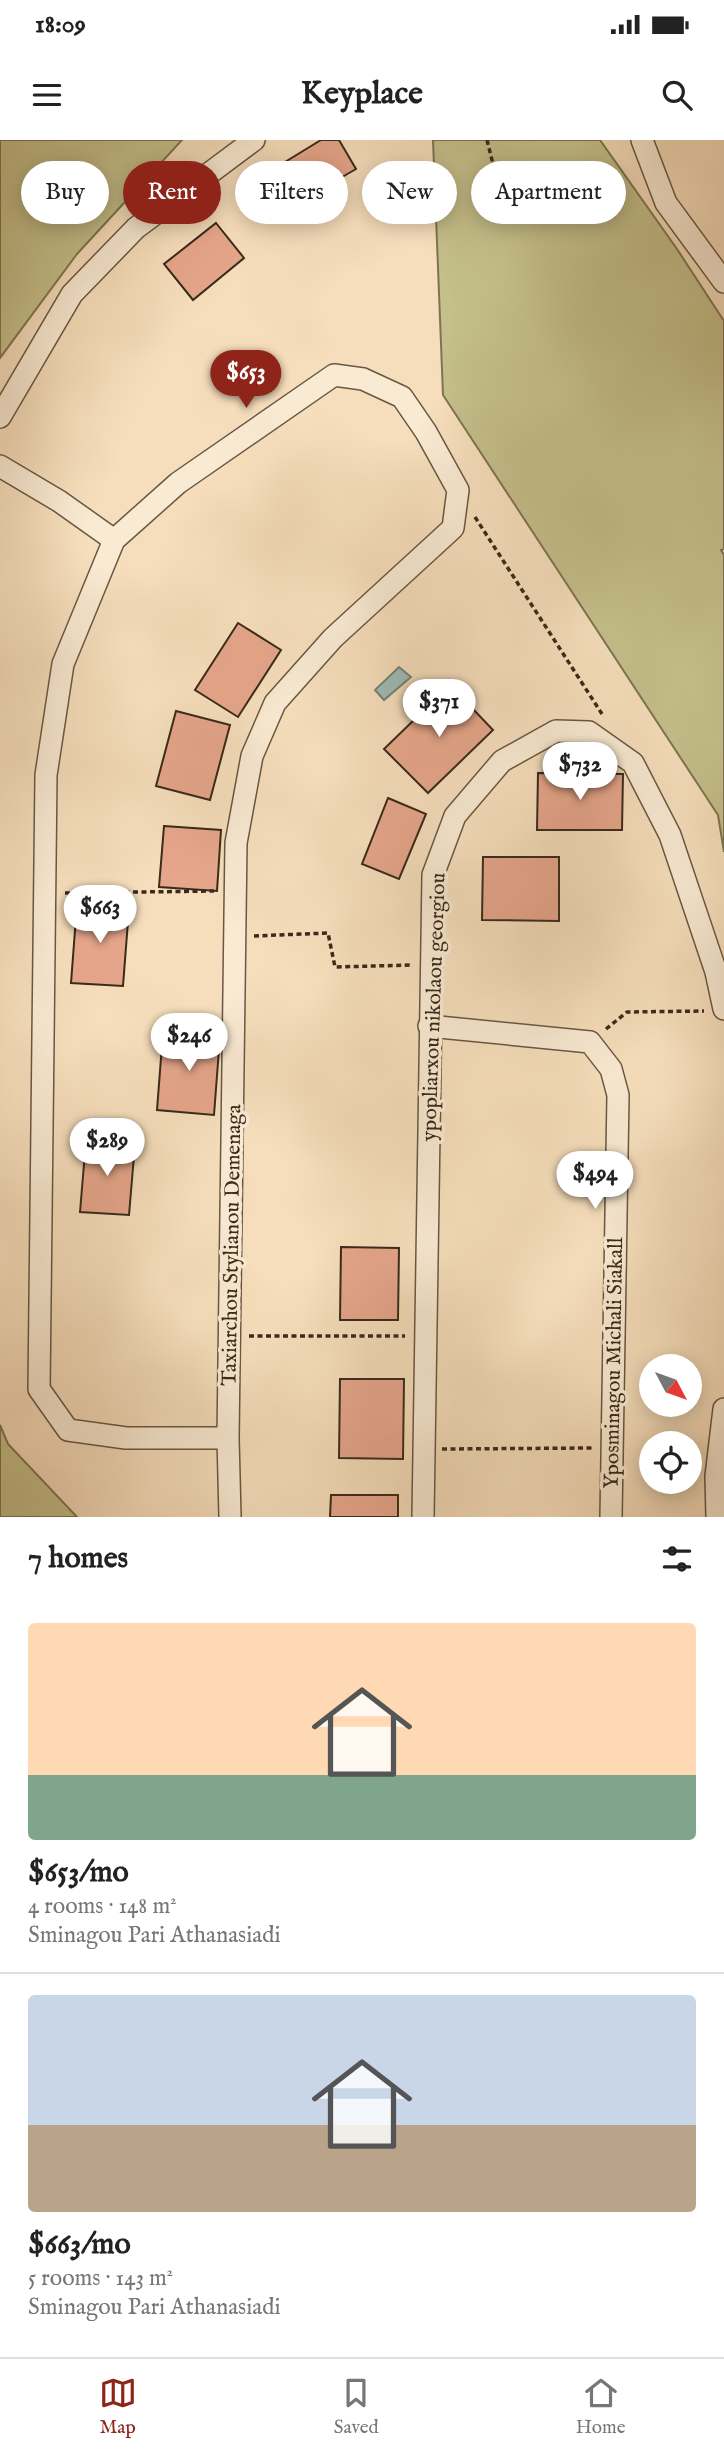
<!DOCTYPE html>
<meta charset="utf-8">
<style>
:root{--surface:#fff;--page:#f2f2f2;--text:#222;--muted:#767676;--line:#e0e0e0;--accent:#8f2418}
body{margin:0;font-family:"IM FELL English",serif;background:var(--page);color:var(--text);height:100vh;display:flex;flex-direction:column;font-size:26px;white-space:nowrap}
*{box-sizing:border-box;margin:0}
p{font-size:23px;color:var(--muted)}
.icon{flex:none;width:38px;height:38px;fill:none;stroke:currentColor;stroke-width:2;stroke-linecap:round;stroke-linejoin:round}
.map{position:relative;height:1377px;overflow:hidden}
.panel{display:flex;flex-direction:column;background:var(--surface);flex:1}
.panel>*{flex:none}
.banner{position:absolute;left:21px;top:21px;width:682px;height:63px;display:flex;gap:14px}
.needle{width:46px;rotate:131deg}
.buttons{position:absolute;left:639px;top:1214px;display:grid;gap:14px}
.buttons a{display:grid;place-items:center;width:63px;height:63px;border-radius:50%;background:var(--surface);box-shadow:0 4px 18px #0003;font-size:35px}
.price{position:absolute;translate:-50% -60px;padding:0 16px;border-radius:24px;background:#fff;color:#222;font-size:23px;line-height:46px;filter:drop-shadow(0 2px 4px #0008)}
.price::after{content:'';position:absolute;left:50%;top:42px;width:21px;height:16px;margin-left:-10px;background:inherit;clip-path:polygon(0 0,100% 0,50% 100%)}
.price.active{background:var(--accent);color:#fff}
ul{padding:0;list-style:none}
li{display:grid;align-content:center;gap:14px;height:371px;padding:0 28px}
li+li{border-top:2px solid var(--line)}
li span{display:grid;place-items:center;height:217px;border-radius:7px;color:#555}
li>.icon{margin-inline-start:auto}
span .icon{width:126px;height:126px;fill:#fffc;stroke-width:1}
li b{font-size:30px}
h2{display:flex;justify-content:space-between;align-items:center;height:84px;padding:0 28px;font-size:30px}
.pill{padding:0 24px;border-radius:32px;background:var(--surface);box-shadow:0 4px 18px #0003;font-size:24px;line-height:63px}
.pill.active{background:var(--accent);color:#fff}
.status{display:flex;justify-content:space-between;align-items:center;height:49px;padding:0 35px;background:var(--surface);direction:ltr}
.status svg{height:19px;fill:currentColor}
header{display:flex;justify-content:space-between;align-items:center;height:91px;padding:0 28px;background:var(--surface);font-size:32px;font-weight:700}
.tab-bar{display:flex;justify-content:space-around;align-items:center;height:98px;border-top:2px solid var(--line);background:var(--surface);font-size:19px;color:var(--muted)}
.tab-bar a{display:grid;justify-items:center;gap:4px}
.tab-bar .active{color:var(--accent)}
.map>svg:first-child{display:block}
</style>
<div class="status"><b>18:09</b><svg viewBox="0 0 49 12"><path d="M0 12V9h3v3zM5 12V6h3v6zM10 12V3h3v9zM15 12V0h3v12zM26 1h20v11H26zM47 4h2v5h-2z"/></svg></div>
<header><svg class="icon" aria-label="menu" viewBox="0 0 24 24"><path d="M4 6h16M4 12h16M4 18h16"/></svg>Keyplace<svg class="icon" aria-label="search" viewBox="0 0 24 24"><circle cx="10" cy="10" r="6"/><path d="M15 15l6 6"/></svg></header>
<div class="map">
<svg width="724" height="1377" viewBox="0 0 724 1377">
<rect width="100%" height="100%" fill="#f6debc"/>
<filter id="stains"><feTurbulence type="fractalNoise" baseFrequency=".00286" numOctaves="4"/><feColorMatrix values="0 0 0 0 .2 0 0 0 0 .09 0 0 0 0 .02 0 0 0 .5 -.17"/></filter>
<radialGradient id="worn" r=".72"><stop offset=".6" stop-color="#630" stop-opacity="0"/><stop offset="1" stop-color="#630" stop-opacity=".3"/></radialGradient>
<g fill="#c4bf8b" stroke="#7e7452" stroke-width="2">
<path d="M0,0h182l-105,114 -77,104z"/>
<path d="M433,0h167l77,109 47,72v228l-3,1 3,5v297l-6,-37 -275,-420z"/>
<path d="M0,1285l8,19 69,73h-77z"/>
</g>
<path fill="#9dbbb6" stroke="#758178" stroke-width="2" d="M399,527l12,10 -27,23 -9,-10z"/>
<g fill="#e6a68b" stroke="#392a1a" stroke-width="2">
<path d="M321,0h18l17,29 -50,29 -21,-36z"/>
<path d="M216,83l28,35 -51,42 -29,-36z"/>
<path d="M238,483l43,27 -43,67 -43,-27z"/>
<path d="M450,545l43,45 -65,63 -44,-44z"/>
<path d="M176,571l54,14 -20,75 -54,-14z"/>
<path d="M538,633l85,1 -1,56h-85z"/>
<path d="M388,658l38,16 -27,65 -37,-15z"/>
<path d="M164,686l57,4 -4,61 -58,-4z"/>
<path d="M483,717h76v64l-77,-1z"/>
<path d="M77,764l52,4 -6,78 -52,-3z"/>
<path d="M163,892l57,4 -6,79 -57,-5z"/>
<path d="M86,1000l49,4 -6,71 -49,-3z"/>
<path d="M341,1107l58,1 -1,72h-58z"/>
<path d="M340,1239h64l-1,80 -64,-1z"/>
<path d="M331,1355h67v22h-68z"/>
</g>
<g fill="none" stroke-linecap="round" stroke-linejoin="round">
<g stroke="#685742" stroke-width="24">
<g id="minor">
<path d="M642,0l24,63 58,79"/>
<path d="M0,277l72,-123 64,-66 118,-88"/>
<path d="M0,326l59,35 55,39"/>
<path d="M429,886l161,16 21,27 7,26 -7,422"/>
<path d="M228,1298h-102l-58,-8 -29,-41 7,-614 17,-111 51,-124 64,-57 156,-108 29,4 39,18 24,35 32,58 -5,38 -120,110 -58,65 -23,53 -16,87 -8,595 2,79"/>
<path d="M423,1377l10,-642 22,-59 47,-55 54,-30 33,1 44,31 37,72 46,137 8,37"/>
<path d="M717,1377l-1,-41 8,-67"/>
</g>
</g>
<g stroke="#392a1a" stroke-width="3.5" stroke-dasharray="5 3.5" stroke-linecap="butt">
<path d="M487,0l9,36"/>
<path d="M475,377l127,197"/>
<path d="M65,753l149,-2"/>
<path d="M254,796l74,-3 7,34 77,-2"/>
<path d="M606,889l21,-17 77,-1"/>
<path d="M249,1196h156"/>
<path d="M442,1309l150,-1"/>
</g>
<use href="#minor" stroke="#f9ead3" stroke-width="21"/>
</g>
<g text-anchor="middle" stroke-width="7" stroke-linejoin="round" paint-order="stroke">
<g font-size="21" fill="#392a1a" stroke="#f9ead3">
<text transform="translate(433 867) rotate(-88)" y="7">ypopliarxou nikolaou georgiou</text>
<text transform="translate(231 1105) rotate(-89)" y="7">Taxiarchou Stylianou Demenaga</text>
<text transform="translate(613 1223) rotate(-89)" y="7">Yposminagou Michali Siakall</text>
</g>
</g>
<rect width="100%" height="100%" filter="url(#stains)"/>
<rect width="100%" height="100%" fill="url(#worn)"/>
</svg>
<div class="buttons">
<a><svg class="needle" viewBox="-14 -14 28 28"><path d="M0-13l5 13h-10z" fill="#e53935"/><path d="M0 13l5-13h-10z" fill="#767676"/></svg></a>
<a><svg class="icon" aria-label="locate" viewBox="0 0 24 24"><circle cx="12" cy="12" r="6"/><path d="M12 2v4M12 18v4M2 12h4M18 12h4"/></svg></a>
</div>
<b class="price active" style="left:246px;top:270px">$653</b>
<b class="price" style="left:439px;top:599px">$371</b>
<b class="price" style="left:580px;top:662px">$732</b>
<b class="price" style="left:100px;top:805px">$663</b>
<b class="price" style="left:189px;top:933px">$246</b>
<b class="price" style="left:107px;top:1038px">$289</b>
<b class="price" style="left:595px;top:1071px">$494</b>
<div class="banner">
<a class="pill">Buy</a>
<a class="pill active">Rent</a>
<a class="pill">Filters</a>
<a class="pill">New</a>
<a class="pill">Apartment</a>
</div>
</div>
<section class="panel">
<h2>7 homes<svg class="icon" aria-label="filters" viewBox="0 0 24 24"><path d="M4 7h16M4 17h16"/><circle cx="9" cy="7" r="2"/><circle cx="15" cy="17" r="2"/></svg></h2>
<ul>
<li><span style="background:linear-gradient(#ffd9b3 70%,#7fa58c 0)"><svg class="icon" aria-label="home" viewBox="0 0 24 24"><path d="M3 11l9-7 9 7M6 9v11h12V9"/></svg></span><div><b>$653/mo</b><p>4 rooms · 148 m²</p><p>Sminagou Pari Athanasiadi</p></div></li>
<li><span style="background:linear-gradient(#c9d6e8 60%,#b9a48a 0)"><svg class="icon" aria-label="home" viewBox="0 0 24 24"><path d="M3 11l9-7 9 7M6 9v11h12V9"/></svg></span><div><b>$663/mo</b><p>5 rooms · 143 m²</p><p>Sminagou Pari Athanasiadi</p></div></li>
</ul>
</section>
<nav class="tab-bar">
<a class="active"><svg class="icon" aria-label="map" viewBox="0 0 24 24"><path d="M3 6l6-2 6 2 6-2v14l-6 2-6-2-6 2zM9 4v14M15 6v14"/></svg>Map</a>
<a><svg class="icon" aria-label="saved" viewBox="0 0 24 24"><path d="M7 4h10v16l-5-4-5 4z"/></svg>Saved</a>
<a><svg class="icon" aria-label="home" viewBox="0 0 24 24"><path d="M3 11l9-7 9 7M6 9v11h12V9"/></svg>Home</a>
</nav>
